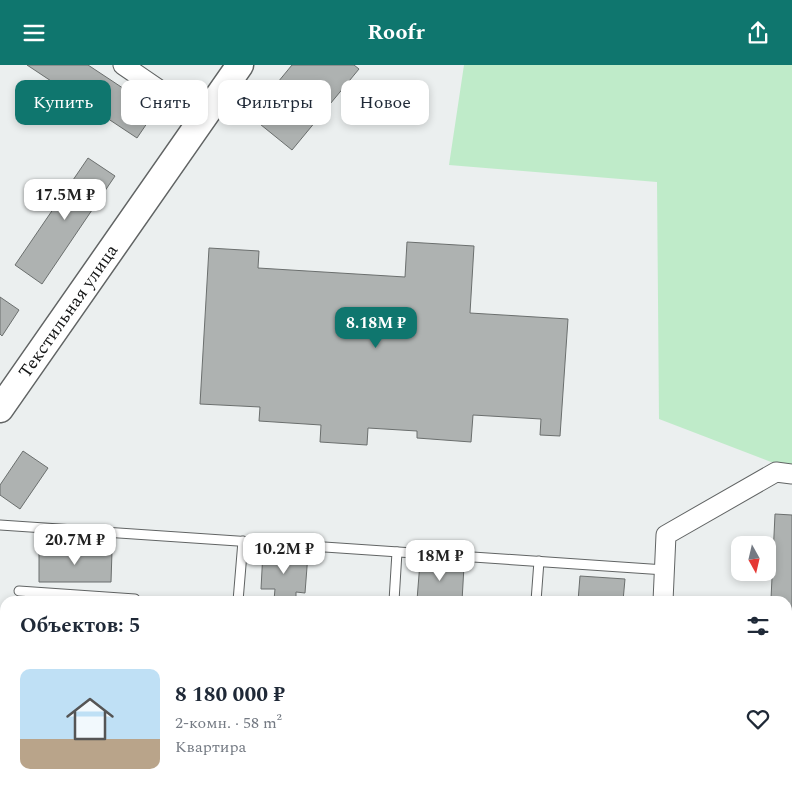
<!DOCTYPE html>
<html lang="ru">
<meta charset="utf-8">
<style>
:root{--surface:#fff;--page:#f2f2f3;--text:#1f2937;--muted:#747a83;--accent:#0f766e}
body{margin:0;font-family:Spectral,serif;background:var(--page);color:var(--text);height:100vh;display:flex;flex-direction:column;font-size:19px;white-space:nowrap}
*{box-sizing:border-box;margin:0}
p{font-size:16px;color:var(--muted)}
.icon{flex:none;width:28px;height:28px;fill:none;stroke:currentColor;stroke-width:2;stroke-linecap:round;stroke-linejoin:round}
.map{position:relative;flex:1;overflow:hidden}
.sheet{position:absolute;left:0px;top:531px;width:792px;height:196px;display:flex;flex-direction:column;background:var(--surface);border-radius:15px 15px 0 0;box-shadow:0 2px 8px #0003}
.sheet>*{flex:none}
.banner{position:absolute;left:15px;top:15px;width:500px;height:45px;display:flex;gap:10px}
.needle{width:32px;rotate:172deg}
.fabs{position:absolute;left:731px;top:471px;display:grid;gap:10px}
.fabs a{display:grid;place-items:center;width:45px;height:45px;border-radius:10px;background:var(--surface);box-shadow:0 2px 8px #0003;font-size:25px}
.price{position:absolute;translate:-50% -42px;padding:0 11px;border-radius:10px;background:#fff;color:#222;font-size:16px;line-height:32px;filter:drop-shadow(0 1px 2px #0008)}
.price::after{content:'';position:absolute;left:50%;top:30px;width:15px;height:11px;margin-left:-8px;background:inherit;clip-path:polygon(0 0,100% 0,50% 100%)}
.price.current{background:var(--accent);color:#fff}
ul{padding:0;list-style:none}
li{display:flex;align-items:center;gap:15px;height:125px;padding:0 20px}
li span{display:grid;place-items:center;flex:none;width:140px;height:100px;border-radius:10px;color:#555}
li>.icon{margin-inline-start:auto}
span .icon{width:60px;height:60px;fill:#fffc;stroke-width:1}
li b{font-size:21px}
h2{display:flex;justify-content:space-between;align-items:center;height:60px;padding:0 20px;font-size:21px}
.chip{padding:0 18px;border-radius:10px;background:var(--surface);box-shadow:0 2px 8px #0003;font-size:18px;line-height:45px}
.chip.current{background:var(--accent);color:#fff}
header{display:flex;justify-content:space-between;align-items:center;height:65px;padding:0 20px;background:var(--accent);color:#fff;font-size:22px;font-weight:700}
.map>svg:first-child{display:block}
</style>
<header><svg class="icon" aria-label="menu" viewBox="0 0 24 24"><path d="M4 6h16M4 12h16M4 18h16"/></svg>Roofr<svg class="icon" aria-label="share" viewBox="0 0 24 24"><path d="M12 15V3M7 8l5-5 5 5M5 13v7h14v-7"/></svg></header>
<div class="map">
<svg width="792" height="727" viewBox="0 0 792 727">
<rect width="100%" height="100%" fill="#ebefef"/>
<g fill="#bfebc9">
<path d="M464,0h328v405l-133,-51 -2,-237 -208,-17z"/>
<rect x="788" y="628" width="4" height="71"/>
</g>
<g fill="#aeb2b1" stroke="#6b6f6e">
<path d="M27,0h61l68,45 -19,28z"/>
<path d="M292,0h62l5,4 -67,81 -42,-34z"/>
<path d="M88,93l27,18 -73,108 -27,-19z"/>
<path d="M407,177l67,4 -4,67 98,6 -8,117 -20,-1 1,-16 -68,-4 -2,27 -54,-4v-7l-49,-3 -1,17 -47,-3 1,-17 -62,-4 1,-14 -60,-3 9,-156 50,3 -1,17 147,9z"/>
<path d="M0,232l19,13 -17,26 -2,-2z"/>
<path d="M23,386l25,17 -28,41 -20,-14v-10z"/>
<path d="M775,449l17,1v132l-4,-1v-45h-75v-3l58,1z"/>
<path d="M39,485l73,1 -1,31h-72z"/>
<path d="M263,486l45,3 -3,39 -9,-1v9h-46l1,-3 23,2 1,-11h-14z"/>
<path d="M420,497l44,4 -2,35 -45,-1z"/>
<path d="M580,511l45,3 -2,22h-45z"/>
<path d="M0,597l5,1v43h-5z"/>
</g>
<g fill="none" stroke-linecap="round" stroke-linejoin="round">
<g stroke="#616464" stroke-width="11">
<g id="lane">
<path d="M0,460l665,45"/>
<path d="M19,526l116,8 -1,2"/>
<path d="M238,536l5,-60"/>
<path d="M394,536l3,-49"/>
<path d="M536,536l3,-40"/>
<path d="M116,727v-5"/>
<path d="M209,727h17"/>
<path d="M524,727v-5"/>
</g>
</g>
<g stroke="#616464" stroke-width="21">
<g id="street">
<path d="M123,0l79,54"/>
<path d="M663,536l3,-66 110,-63 16,2"/>
<path d="M655,727l1,-5"/>
</g>
</g>
<g stroke="#616464" stroke-width="29">
<path id="secondary" d="M0,344l240,-344"/>
</g>
<g stroke="#9b9e9e" stroke-width="3" stroke-dasharray="4 2.5" stroke-linecap="butt">
<path d="M0,696l5,5"/>
<path d="M25,722l4,5"/>
</g>
<use href="#lane" stroke="#fff" stroke-width="9"/>
<use href="#street" stroke="#fff" stroke-width="19"/>
<use href="#secondary" stroke="#fff" stroke-width="26"/>
</g>
<g text-anchor="middle" stroke-width="4.5" stroke-linejoin="round" paint-order="stroke">
<g font-size="18" fill="#141515" stroke="#fff">
<text transform="translate(68 246) rotate(-55)" y="6">Текстильная улица</text>
</g>
</g>
</svg>
<div class="fabs">
<a><svg class="needle" viewBox="-14 -14 28 28"><path d="M0-13l5 13h-10z" fill="#e53935"/><path d="M0 13l5-13h-10z" fill="#747a83"/></svg></a>
</div>
<b class="price" style="left:65px;top:156px">17.5M ₽</b>
<b class="price current" style="left:376px;top:284px">8.18M ₽</b>
<b class="price" style="left:75px;top:501px">20.7M ₽</b>
<b class="price" style="left:284px;top:510px">10.2M ₽</b>
<b class="price" style="left:440px;top:517px">18M ₽</b>
<div class="banner">
<a class="chip current">Купить</a>
<a class="chip">Снять</a>
<a class="chip">Фильтры</a>
<a class="chip">Новое</a>
</div>
<section class="sheet">
<h2>Объектов: 5<svg class="icon" aria-label="filters" viewBox="0 0 24 24"><path d="M4 7h16M4 17h16"/><circle cx="9" cy="7" r="2"/><circle cx="15" cy="17" r="2"/></svg></h2>
<ul>
<li><span style="background:linear-gradient(#bfe0f5 70%,#b9a48a 0)"><svg class="icon" aria-label="home" viewBox="0 0 24 24"><path d="M3 11l9-7 9 7M6 9v11h12V9"/></svg></span><div><b>8 180 000 ₽</b><p>2-комн. · 58 m²</p><p>Квартира</p></div><svg class="icon" aria-label="heart" viewBox="0 0 24 24"><path d="M12 20l-8-8c-3-5 5-10 8-4 3-6 11-1 8 4z"/></svg></li>
</ul>
</section>
</div>
